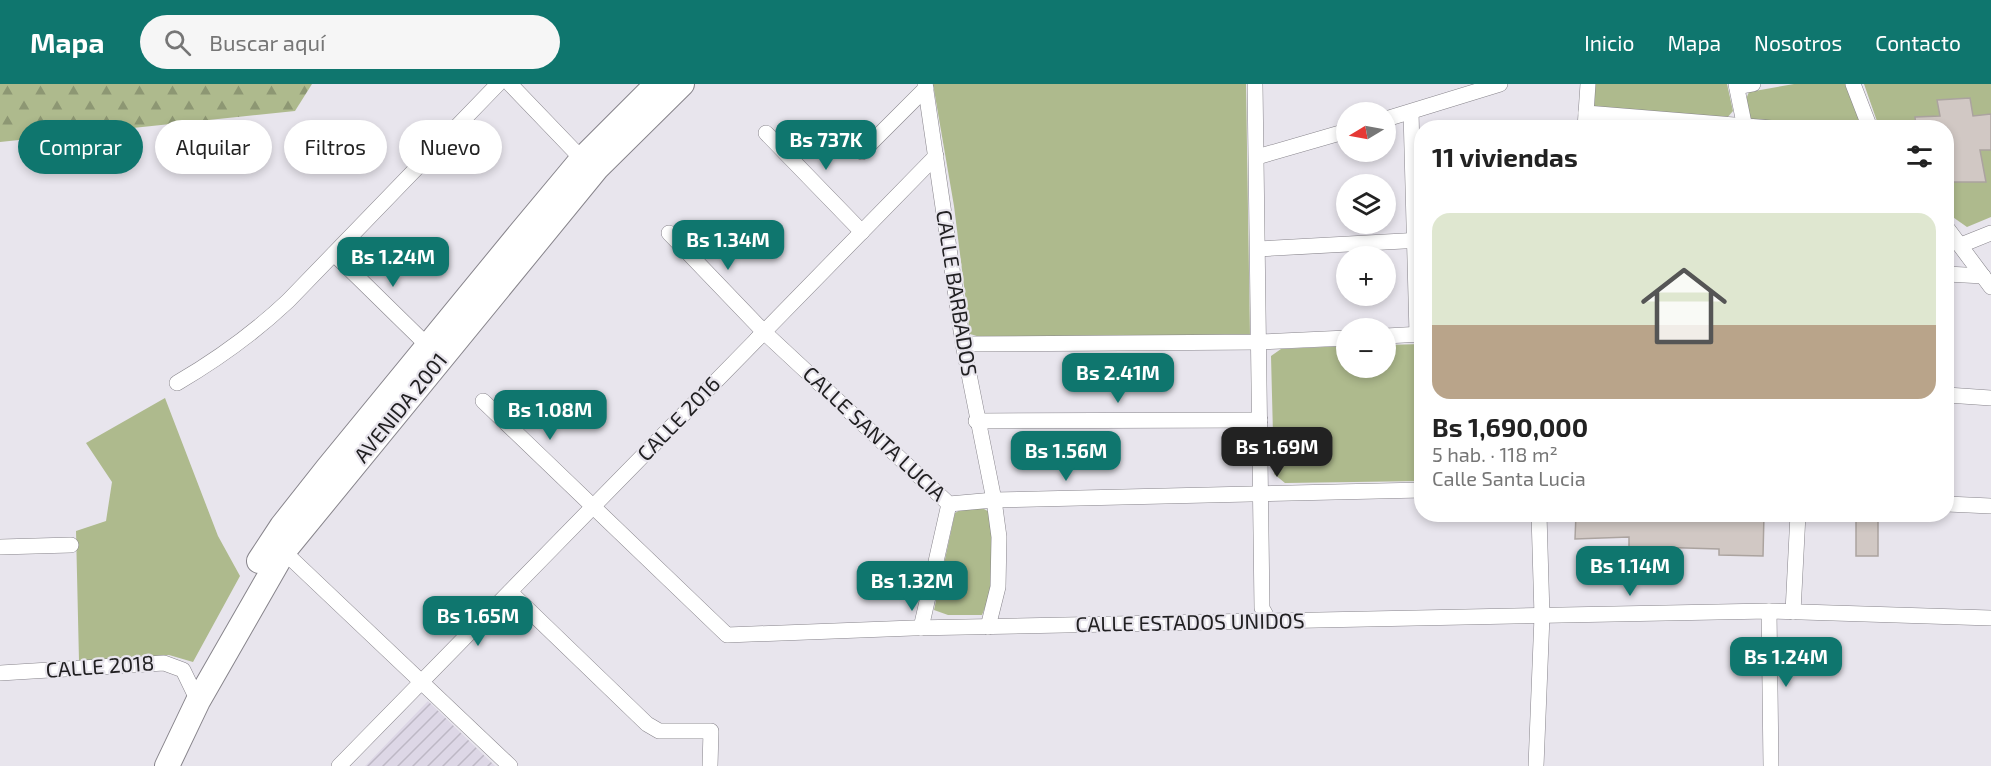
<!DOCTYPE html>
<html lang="es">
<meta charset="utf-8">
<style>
:root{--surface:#fff;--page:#f6f6f6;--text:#222;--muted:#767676;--accent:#0f766e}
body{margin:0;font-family:"Exo 2",sans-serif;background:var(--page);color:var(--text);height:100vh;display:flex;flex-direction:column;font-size:22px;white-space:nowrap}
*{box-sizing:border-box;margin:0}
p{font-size:20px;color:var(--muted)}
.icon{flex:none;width:33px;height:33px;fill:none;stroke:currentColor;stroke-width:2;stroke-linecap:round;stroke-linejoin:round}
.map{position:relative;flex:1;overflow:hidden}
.details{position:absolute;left:1414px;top:36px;width:540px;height:402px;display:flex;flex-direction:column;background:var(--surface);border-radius:24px;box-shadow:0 3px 9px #0003}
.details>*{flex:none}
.guide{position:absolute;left:18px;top:36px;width:570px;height:54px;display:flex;gap:12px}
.needle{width:39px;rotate:260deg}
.fabs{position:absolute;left:1336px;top:18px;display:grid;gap:12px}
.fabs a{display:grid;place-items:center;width:60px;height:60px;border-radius:50%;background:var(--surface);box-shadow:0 3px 9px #0003;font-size:30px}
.price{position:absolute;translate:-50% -51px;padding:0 14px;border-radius:12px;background:var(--accent);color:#fff;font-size:20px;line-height:39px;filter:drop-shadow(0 2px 3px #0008)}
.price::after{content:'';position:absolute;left:50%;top:36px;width:18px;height:14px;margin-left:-9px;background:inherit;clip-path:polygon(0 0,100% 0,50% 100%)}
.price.current{background:#222;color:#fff}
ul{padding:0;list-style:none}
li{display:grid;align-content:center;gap:12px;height:318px;padding:0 18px}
li span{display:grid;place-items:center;height:186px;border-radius:18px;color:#555}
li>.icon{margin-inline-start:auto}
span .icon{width:108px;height:108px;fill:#fffc;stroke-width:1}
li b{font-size:26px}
h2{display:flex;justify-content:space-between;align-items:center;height:72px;padding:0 18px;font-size:26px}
.pill{padding:0 21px;border-radius:27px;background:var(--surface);box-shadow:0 3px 9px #0003;font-size:21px;line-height:54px}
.pill.current{background:var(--accent);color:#fff}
header{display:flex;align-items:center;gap:36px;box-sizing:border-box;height:84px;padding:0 30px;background:var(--accent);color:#fff}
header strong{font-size:28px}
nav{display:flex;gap:33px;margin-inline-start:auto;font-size:21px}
.search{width:420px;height:54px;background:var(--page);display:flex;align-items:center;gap:15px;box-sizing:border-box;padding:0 21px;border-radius:33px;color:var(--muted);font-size:22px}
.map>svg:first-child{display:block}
</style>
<header>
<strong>Mapa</strong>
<div class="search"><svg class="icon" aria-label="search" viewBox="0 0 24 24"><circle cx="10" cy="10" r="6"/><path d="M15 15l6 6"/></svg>Buscar aquí</div>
<nav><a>Inicio</a><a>Mapa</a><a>Nosotros</a><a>Contacto</a></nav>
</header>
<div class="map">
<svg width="1991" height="682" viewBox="0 0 1991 682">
<defs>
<pattern id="industrial-furrows" width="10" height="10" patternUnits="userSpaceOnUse" patternTransform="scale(1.5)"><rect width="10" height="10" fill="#ddd7e6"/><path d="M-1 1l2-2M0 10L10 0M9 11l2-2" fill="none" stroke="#bdb8c5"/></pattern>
<pattern id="forest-firs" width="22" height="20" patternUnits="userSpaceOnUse" patternTransform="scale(1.5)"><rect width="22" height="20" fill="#aeba8d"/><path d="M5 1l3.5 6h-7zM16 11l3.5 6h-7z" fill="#8d9773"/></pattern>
</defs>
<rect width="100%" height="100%" fill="#e8e5ed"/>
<path fill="url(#industrial-furrows)" d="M428,617l67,65h-130z"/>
<g fill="#aeba8d">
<path d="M933,0h313l4,252 -270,1 -10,-3 -16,-128z"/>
<path d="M1595,0h132l6,27 -7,8 -119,-10 -13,-3z"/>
<path d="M1794,0h54l14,36 -7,8 -105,-9 -4,-20 3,-7z"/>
<path d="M1864,0h127v133l-24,10 -20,-14v-85l-68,-1z"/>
<path d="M1422,260v137l-137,2 -11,-9 -3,-118 10,-7 66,-3v22h39v-23z"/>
<path d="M165,314l53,138 22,40 -47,86 -24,-7 -90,6 -3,-130 30,-10 6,-39 -26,-39z"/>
<path d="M962,425h22l7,4c2,35 6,69 -9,102h-34l-14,-5 21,-97z"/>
</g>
<path fill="url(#forest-firs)" d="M0,0h312l-17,27 -295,31z"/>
<g fill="#d1c8c4" stroke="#aba39f" stroke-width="1.5">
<path d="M1970,14l3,18 18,-2v36h-11l6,32h-37l-2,-54h-31l-1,-11 25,-1 -3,-16z"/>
<path d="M1576,430h188l-1,42 -44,-1v-6l-66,-2v2h-24v-12l-54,2z"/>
<rect x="1856" y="430" width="22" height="42"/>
</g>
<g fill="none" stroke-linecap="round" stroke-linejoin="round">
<g stroke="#87848b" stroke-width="16">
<g id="minor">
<path d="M510,0l72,75"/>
<path d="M925,0l38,260 31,156 5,37 -1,50 -10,40"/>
<path d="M1255,0l7,524 7,13"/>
<path d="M1736,0l9,44"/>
<path d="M1853,0l17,44"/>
<path d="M1737,3l16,-3"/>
<path d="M1411,28l6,222"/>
<path d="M1586,29l185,15"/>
<path d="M1386,35l114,-35"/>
<path d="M1585,44l3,-44"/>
<path d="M766,49l96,99"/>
<path d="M862,68l64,-64"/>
<path d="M1257,73l90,-26"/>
<path d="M1947,144l44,59"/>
<path d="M669,149l95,99 185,172 45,-4 428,-10"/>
<path d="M1961,161l30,-12"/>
<path d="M1258,165l164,-9"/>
<path d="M334,170l95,93"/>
<path d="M1947,190l36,2"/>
<path d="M1386,252l36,-2"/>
<path d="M757,255l179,-183"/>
<path d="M963,260l297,-2 87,-4"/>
<path d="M177,299c41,-24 77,-50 111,-82l210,-217"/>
<path d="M1947,311l44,3"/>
<path d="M483,317l244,234 186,-7 856,-17 222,7"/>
<path d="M976,337l284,-1"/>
<path d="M1947,420l44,2"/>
<path d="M0,463l71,-2"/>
<path d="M279,463l231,219"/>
<path d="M510,508l137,132 12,7h52l-1,35"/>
<path d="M1769,527l2,155"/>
<path d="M1793,528l5,-98"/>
<path d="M921,544l28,-124"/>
<path d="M0,589l164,-10 19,7 15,31"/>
<path d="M339,682l425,-434"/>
<path d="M1536,682l6,-150 -3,-102"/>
</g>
</g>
<g stroke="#87848b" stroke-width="26">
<g id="primary">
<path d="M259,477l23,-35 45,-57 190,-232 65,-78 75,-75"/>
<path d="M167,682l31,-65 86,-150 313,-383 85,-84"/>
</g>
</g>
<use href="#minor" stroke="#fff" stroke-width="15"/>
<use href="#primary" stroke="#fff" stroke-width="24"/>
</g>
<g text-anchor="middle" stroke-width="4.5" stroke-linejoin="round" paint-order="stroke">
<g font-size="21" fill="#212022" stroke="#e8e5ed">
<text transform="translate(956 209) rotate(81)" y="7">CALLE BARBADOS</text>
<text transform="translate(401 324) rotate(-51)" y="7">AVENIDA 2001</text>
<text transform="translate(679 335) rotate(-46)" y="7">CALLE 2016</text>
<text transform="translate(874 350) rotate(43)" y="7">CALLE SANTA LUCIA</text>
<text transform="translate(1190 539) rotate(-1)" y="7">CALLE ESTADOS UNIDOS</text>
<text transform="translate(100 583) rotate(-4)" y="7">CALLE 2018</text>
</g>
</g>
</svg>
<div class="fabs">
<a><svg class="needle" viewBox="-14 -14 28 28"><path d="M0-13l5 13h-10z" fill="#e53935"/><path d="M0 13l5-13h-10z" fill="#767676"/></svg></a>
<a><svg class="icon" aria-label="layers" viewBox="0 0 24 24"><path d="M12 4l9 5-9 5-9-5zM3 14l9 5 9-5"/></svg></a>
<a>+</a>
<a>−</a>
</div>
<b class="price" style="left:826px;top:87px">Bs 737K</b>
<b class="price" style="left:728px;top:187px">Bs 1.34M</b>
<b class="price" style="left:393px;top:204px">Bs 1.24M</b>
<b class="price" style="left:1118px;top:320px">Bs 2.41M</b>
<b class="price" style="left:550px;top:357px">Bs 1.08M</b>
<b class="price current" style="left:1277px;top:394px">Bs 1.69M</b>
<b class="price" style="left:1066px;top:398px">Bs 1.56M</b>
<b class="price" style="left:1630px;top:513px">Bs 1.14M</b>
<b class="price" style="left:912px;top:528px">Bs 1.32M</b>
<b class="price" style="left:478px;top:563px">Bs 1.65M</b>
<b class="price" style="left:1786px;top:604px">Bs 1.24M</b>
<div class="guide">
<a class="pill current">Comprar</a>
<a class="pill">Alquilar</a>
<a class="pill">Filtros</a>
<a class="pill">Nuevo</a>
</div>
<section class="details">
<h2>11 viviendas<svg class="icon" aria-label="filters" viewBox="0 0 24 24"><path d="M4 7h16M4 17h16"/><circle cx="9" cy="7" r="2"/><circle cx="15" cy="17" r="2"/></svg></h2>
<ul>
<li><span style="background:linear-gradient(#dfe7d0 60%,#b9a48a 0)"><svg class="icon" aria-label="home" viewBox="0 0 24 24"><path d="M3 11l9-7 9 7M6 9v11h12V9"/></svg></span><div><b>Bs 1,690,000</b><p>5 hab. · 118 m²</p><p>Calle Santa Lucia</p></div></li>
</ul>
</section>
</div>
